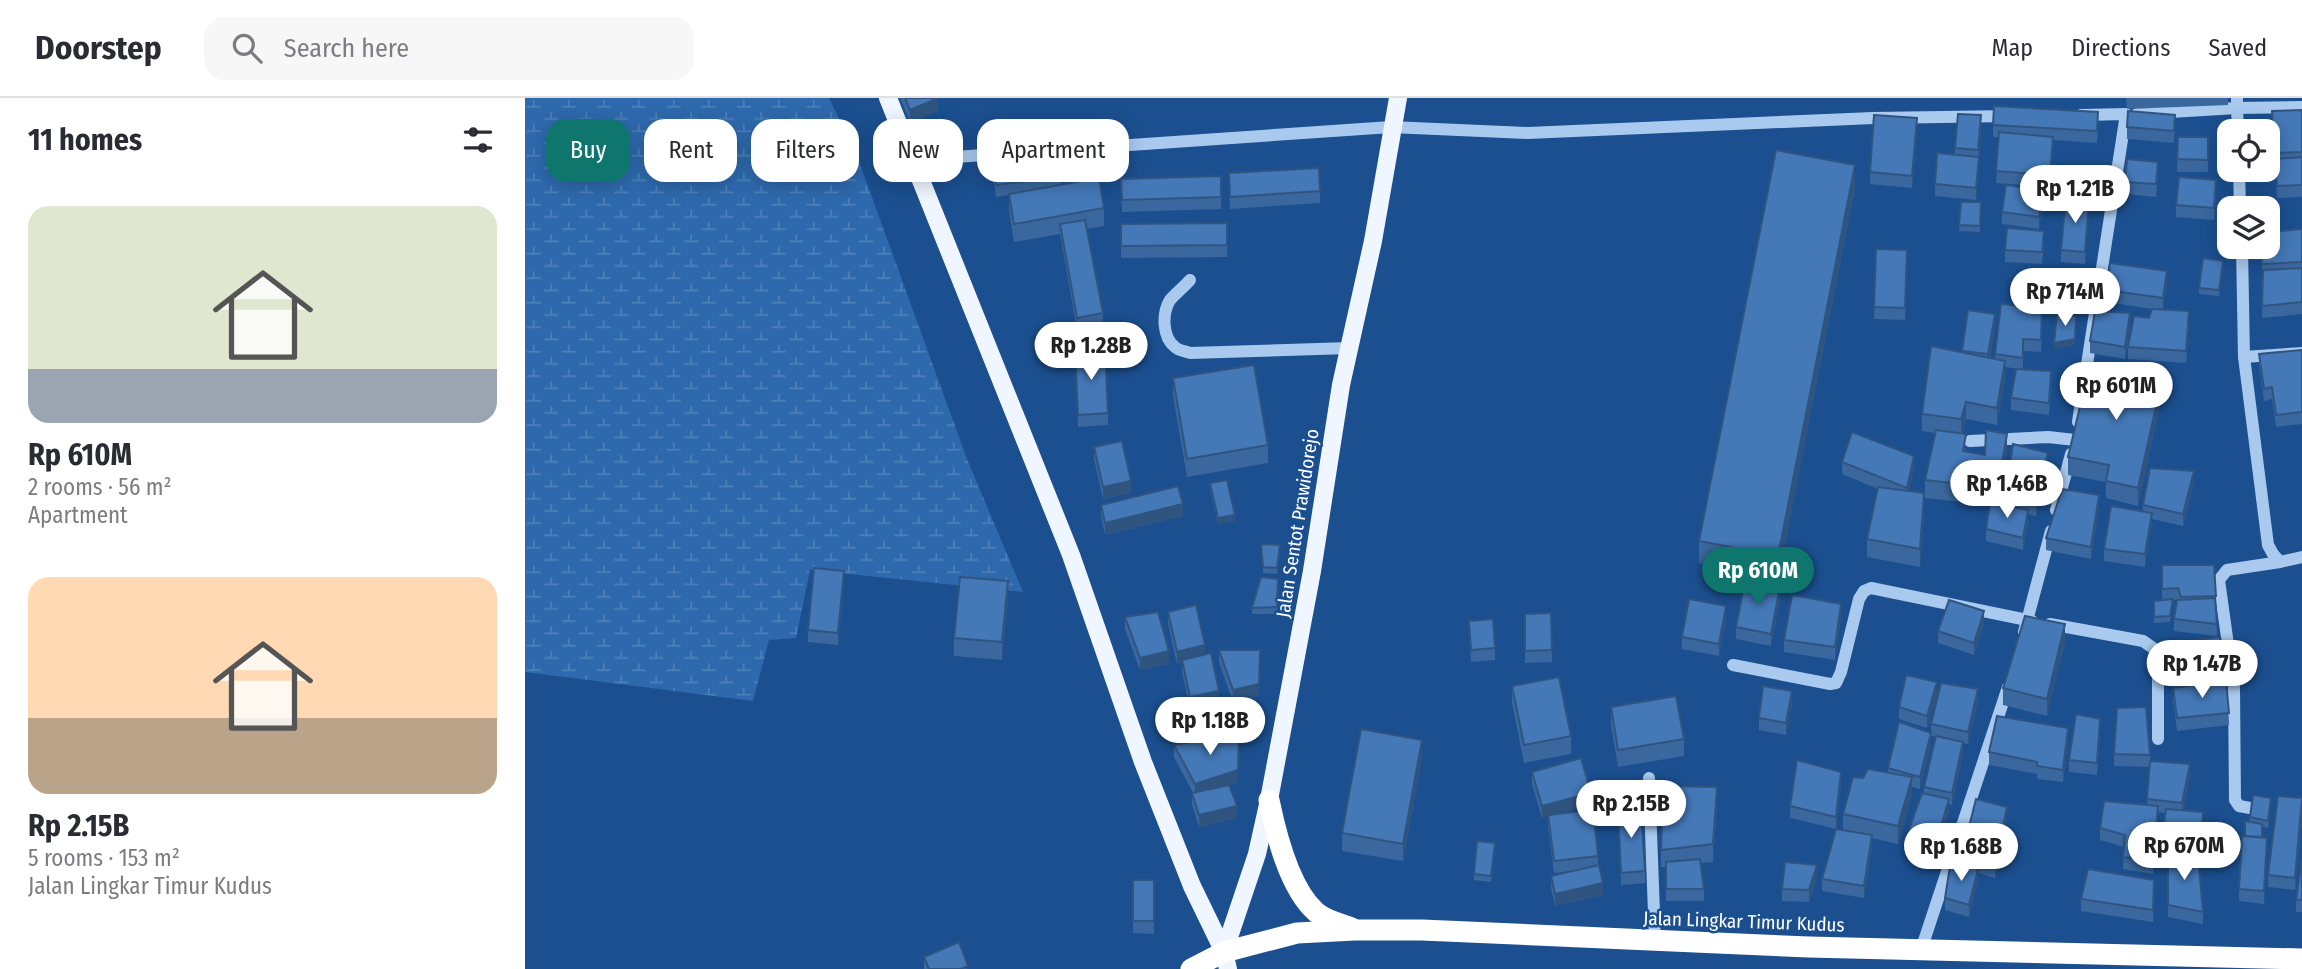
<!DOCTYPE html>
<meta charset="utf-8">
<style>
:root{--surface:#fff;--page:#f7f7f7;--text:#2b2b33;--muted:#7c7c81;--line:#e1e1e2;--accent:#0f766e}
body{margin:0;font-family:"Fira Sans Condensed",sans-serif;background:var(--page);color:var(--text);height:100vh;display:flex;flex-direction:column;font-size:26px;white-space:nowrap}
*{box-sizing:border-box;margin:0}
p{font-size:23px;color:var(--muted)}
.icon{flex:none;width:38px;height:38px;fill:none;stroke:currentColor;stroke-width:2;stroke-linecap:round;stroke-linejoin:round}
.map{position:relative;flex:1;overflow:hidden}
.drawer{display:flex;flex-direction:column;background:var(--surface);width:525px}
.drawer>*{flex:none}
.banner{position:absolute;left:21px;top:21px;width:665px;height:63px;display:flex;gap:14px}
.fabs{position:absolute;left:1692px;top:21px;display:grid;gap:14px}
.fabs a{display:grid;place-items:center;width:63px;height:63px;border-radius:14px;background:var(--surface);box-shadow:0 4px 18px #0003;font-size:35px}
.price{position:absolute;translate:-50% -60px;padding:0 16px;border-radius:24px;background:#fff;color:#222;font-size:23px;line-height:46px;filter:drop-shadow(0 2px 4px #0008)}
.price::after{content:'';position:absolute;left:50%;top:42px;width:21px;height:16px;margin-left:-10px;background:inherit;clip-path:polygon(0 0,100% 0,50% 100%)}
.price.current{background:var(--accent);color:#fff}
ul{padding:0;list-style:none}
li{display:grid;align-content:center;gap:14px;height:371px;padding:0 28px}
li span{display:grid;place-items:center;height:217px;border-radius:21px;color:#555}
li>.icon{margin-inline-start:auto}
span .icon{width:126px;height:126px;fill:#fffc;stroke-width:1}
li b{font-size:30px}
h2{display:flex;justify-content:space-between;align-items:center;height:84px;padding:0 28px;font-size:30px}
.pill{padding:0 24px;border-radius:21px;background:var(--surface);box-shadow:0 4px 18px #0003;font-size:24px;line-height:63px}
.pill.current{background:var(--accent);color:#fff}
header{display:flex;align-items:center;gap:42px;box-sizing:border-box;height:98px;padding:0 35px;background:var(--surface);border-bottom:2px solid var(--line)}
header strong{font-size:33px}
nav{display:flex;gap:38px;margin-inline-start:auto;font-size:24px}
.search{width:490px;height:63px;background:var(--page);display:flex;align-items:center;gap:18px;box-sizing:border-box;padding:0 24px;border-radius:21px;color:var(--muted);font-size:26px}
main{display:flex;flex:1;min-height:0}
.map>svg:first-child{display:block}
</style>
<header>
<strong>Doorstep</strong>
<div class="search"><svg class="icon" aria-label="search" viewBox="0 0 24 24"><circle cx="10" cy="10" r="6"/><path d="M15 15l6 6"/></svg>Search here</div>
<nav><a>Map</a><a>Directions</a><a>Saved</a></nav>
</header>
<main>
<section class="drawer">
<h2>11 homes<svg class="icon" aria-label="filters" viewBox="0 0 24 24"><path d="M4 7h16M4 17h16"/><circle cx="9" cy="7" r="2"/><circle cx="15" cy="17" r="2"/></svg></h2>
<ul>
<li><span style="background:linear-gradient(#dfe7d0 75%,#9aa5b1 0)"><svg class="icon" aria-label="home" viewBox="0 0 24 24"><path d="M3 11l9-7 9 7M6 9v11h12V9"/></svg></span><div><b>Rp 610M</b><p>2 rooms · 56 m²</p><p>Apartment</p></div></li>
<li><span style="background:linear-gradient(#ffd9b3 65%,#b9a48a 0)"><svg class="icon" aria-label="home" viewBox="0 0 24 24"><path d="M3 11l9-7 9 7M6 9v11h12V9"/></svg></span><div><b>Rp 2.15B</b><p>5 rooms · 153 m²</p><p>Jalan Lingkar Timur Kudus</p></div></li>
</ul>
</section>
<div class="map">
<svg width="1777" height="871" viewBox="0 0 1777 871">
<defs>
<pattern id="wetland-marsh" width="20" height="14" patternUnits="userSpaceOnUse" patternTransform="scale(1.75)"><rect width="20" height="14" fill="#2e69ad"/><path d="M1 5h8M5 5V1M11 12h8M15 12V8" fill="none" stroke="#4d80b9"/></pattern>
</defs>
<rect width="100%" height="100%" fill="#1b4f8f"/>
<path fill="url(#wetland-marsh)" d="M0,0h304l28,58 110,303 56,133 -213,-22 -14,68 -27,2 -16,61 -228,-29z"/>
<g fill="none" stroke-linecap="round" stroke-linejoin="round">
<g stroke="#a9c9ee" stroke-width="12">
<path d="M1612,16l100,-6v-10"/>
<path d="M1713,33l-1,-23 65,-1"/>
<path d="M518,53l348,-24 137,6 345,-15 138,-2"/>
<path d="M389,62l97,-7"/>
<path d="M1714,72l1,38"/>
<path d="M1717,149l2,110 58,-4"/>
<path d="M665,182c-6,7 -14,13 -20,20 -8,13 -8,37 5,47 4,4 10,4 15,6l160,-5"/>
<path d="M1719,259l24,188 5,9 7,8 22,-5"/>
<path d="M1553,324l48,-308 -45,1"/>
<path d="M1445,343l78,-4 27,3"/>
<path d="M1531,412l15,-56"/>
<path d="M1525,526l93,17 13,9 2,25v64"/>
<path d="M1499,534l27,-101"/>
<path d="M1208,567l97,19 6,-1 5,-11 18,-73 5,-8 7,-3 161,33"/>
<path d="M1124,680l6,162"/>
<path d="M1725,710l-11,-2 -4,-6 -1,-112 -15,-108 8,-10 53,-8"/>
<path d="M1396,852l87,-263"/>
</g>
<g stroke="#f0f6ff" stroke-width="18">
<path d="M363,0l183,457 72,207 49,124 32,66 4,17"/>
<path d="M699,854l33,-98 12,-54 43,-229 29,-186 32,-144 25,-143"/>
</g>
<g stroke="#fff" stroke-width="21">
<path d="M744,702c7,34 20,88 47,112 9,8 25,12 36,16"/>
<path d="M666,871l33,-17 73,-19 58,-3h67l387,17 493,12"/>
</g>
</g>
<g fill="#3a679d">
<path d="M375,0h38v13l-28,11z"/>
<path d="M1601,0h102v7l-101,4z"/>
<path d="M1777,12v87l-25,1 -5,-87z"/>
<path d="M1573,26l-1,19 -44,-3 -3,47 -54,-4 3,-46h-6v-12z"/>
<path d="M1456,29l-5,73 -41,-4v-12l20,-29v-7z"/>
<path d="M1602,29h48l-1,16 -47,-4z"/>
<path d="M1392,32l-5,58 -42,-4v-12z"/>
<path d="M1653,39h30v35h-31z"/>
<path d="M467,56l69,23v8l43,23v18l-17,3 16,84v12l-26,5 -17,-96 -46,8 -5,-31v-16l-13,2 -4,-31z"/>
<path d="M704,75l91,18v12l-90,6z"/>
<path d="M1633,76l-2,23 -31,-3v-12z"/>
<path d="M696,78v33l-99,3 -1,-33z"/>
<path d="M1330,90l-77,391 -79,-16v-22z"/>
<path d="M1691,94l-2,28 -38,-3v-12z"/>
<path d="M1436,104h20l-1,30 -21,-1z"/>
<path d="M1518,104l-4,27 -37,-5v-12z"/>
<path d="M1564,113l-4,53 -24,-2v-12z"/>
<path d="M702,125v34l-106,1v-34z"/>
<path d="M1777,131v85l-40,4 1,-42h-1v-29z"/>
<path d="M1519,145l-2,21 -37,-2v-12z"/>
<path d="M1351,151l31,1 -2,70 -31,-1z"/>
<path d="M1698,169l-4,29 -20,-2v-6z"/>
<path d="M1642,186l-4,25 26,14 -3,40 -58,-4v-12l21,-29 3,-9 -45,-7v-12z"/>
<path d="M1443,212l27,16 -5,32 5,1v-5l47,-34 -1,32 -18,-1v18l28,14 -2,32 -38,-5v-12l8,-29 -14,-2v12l-8,46 -31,-6 -4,14 4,19 19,3 22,-3 -9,52 7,1v-9l43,-30 -12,50 -8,-2v8l-5,28 -37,-9v-12l4,-24 -65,-7v-18l10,-47 -13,-2v-17l40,-61z"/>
<path d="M1605,227l-5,34 -35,-6v-12z"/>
<path d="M1777,252v74l-26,3 -4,-28 -8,2 -5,-35v-12z"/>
<path d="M550,265l33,50v12l-30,2z"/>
<path d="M648,280l95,67v18l-81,14 -14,-81z"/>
<path d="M1637,298l-24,110 -32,-8v-16l-38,-7v-18z"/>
<path d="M569,349l37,46 -28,6 -9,-40z"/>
<path d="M1317,364l72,6 -5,23 15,20 -4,56 -53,-10v-18l11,-50 -36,-15z"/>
<path d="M685,385l25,38 -17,3 -8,-35z"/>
<path d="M1669,385l-11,43 -31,-7 -7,48 -41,-6v-12l39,-38v-6z"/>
<path d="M576,407l82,11 -78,19 -4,-18z"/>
<path d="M1574,409l-8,52 -45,-9v-12z"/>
<path d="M736,446l19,7 -3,23 -14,-1z"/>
<path d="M1637,467l54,31 1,40 -43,-5v-12l4,-19h-5l-3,22 -16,1v-22h8z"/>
<path d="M753,481l-1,35h-25v-6z"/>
<path d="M319,485l-6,62 -30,-3v-12z"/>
<path d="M483,501l-6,61 -48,-4v-18z"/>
<path d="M1255,501l-9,47 -35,-7v-12z"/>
<path d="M643,514l37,43 14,48 -29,6 -8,-37v-10l-5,2 -9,-40z"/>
<path d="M1026,515l1,49 -27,1v-49z"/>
<path d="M1316,518l-6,44 -51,-8v-12z"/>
<path d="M600,519l44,47 -29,6 -15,-41z"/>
<path d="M1201,520l-7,38 -37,-7v-12z"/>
<path d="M944,523l26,27v12l-24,2z"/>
<path d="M1459,526l-10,31 -36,-12v-12z"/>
<path d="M1540,544l-18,74 -44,-11v-17z"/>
<path d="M1647,545l54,33 3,49 -52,6 -4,-31v-12h2z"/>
<path d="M694,552l40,46 -26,6 -14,-40z"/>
<path d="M987,588l59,50v18l-47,9 -12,-60z"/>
<path d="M1412,596l-10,34 -28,-9v-12z"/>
<path d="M1453,603l-10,43 -5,-1v11l-11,51 -3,-1v7l-15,50 -29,-8v-12l19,-47v-7l12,-50 -5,-1v-12z"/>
<path d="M1267,605l-6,32 -27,-5v-12z"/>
<path d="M1086,609l73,32v17l-66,11 -7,-42z"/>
<path d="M1575,633l-3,44 -28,-3v-12z"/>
<path d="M1543,642l-5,42 -26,-3v-5l-48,-9v-13z"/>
<path d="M649,647l64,37 -9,3 8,33 -38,9 -7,-22v-12h1l-19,-36z"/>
<path d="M1406,647l-11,44 -8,-2v8l-14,49 -26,-6v9l-8,51 -42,-7v-12l14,-50 -46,-11v-12l51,-22 -5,45 7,1v-16l20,-36 25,-5v-5z"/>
<path d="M1589,656l36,1v7l40,14 -7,35 20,13 -2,31 -39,-5v-13l3,-24 -7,-1 -5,62 -30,-5 1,-22 -24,-7v-12l47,-23 3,-38 -36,-1z"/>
<path d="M897,660l-19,103 -61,-10v-18z"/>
<path d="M1007,674l59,33 -32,8 39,43v9l5,30 -48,11 -4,-18v-12l22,-5 -19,2 -6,-46v-11l-6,2 -10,-34z"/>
<path d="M1777,700v21l-7,71 -27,-3v-12z"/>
<path d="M1192,706l-4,58 -12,1 3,26v12h-38v-34h-5v-17z"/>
<path d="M1746,706l-3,24 -6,-2v11l5,13 -3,54 -25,-3v-12l6,-53 5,-14v-5z"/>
<path d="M1093,711l27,62v12l-24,2z"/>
<path d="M1482,721l-12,59 -17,-5v8l-9,36 -24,-7v-12l17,-34v-9z"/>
<path d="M970,751l-4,33 -17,-2v-6z"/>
<path d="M1643,754l35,60v12l-35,-7z"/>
<path d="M1777,761v53h-6v-12z"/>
<path d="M1292,779l-8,25 -27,-1v-12z"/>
<path d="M608,782h21v54l-21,-1z"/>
<path d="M1629,794l-1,30 -72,-11v-12z"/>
<path d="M399,859l44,12h-44z"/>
</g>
<g fill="#305480">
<path d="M413,0v13l-28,11v-12z"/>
<path d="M1456,17l-2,54 -3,31v-12z"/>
<path d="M1392,20v12l-5,58v-12z"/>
<path d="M1528,39v12l-3,38v-12z"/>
<path d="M1330,67v23l-77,391v-23z"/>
<path d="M1691,82v12l-2,28v-12z"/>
<path d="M1518,92v12l-4,27v-12z"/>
<path d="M1564,101v12l-4,53v-12z"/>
<path d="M1642,173v13l-4,26v-12z"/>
<path d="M1605,215v12l-5,34v-12z"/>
<path d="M1470,216v12l-7,40v-12z"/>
<path d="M1551,218l-1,29 -21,5v-7z"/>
<path d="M1480,263v18l-8,46v-17z"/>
<path d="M1637,281v17l-24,110v-18z"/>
<path d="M1441,304v17l-5,18v-18z"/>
<path d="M1482,336v18l-9,54v-18z"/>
<path d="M1523,355v13l-12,50v-12z"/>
<path d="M1389,358v12l-7,32v-12z"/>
<path d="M1669,373v12l-11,43v-12z"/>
<path d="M606,383v12l-28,6v-12z"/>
<path d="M1399,395v18l-4,56v-18z"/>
<path d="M1574,397v12l-8,52v-12z"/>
<path d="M658,406v12l-78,19v-12z"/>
<path d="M1503,412v12l-5,28v-12z"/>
<path d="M1627,415v12l-7,42v-13z"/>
<path d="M710,417v6l-17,3v-6z"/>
<path d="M319,473v12l-6,62v-12z"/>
<path d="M483,483v18l-6,61v-18z"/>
<path d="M1255,489v12l-9,47v-12z"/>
<path d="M1316,506v12l-6,44v-13z"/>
<path d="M1201,508v12l-7,38v-12z"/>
<path d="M1459,513v13l-10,31v-12z"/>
<path d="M1540,526v18l-18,74v-17z"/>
<path d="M680,547v12l-28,7v-12z"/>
<path d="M735,552l-1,46 -26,6v-12z"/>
<path d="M644,553v13l-29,6v-12z"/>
<path d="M1412,584v12l-10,34v-12z"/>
<path d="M1453,591v12l-10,43v-12z"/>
<path d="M694,593v12l-29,6v-12z"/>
<path d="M1267,593v12l-6,32v-12z"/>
<path d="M1543,630v12l-5,42v-12z"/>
<path d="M714,634l-1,50 -43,14v-12z"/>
<path d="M1406,635v12l-11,44v-12z"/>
<path d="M897,642v18l-19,103v-17z"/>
<path d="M1438,644v12l-11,51v-12z"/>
<path d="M1665,666v12l-8,39v-12z"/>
<path d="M1316,674v12l-5,45v-12z"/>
<path d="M1387,679v18l-14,49v-18z"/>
<path d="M1192,689v17l-4,58v-18z"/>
<path d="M1066,695v12l-49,13v-12z"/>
<path d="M1424,701v12l-15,50v-12z"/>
<path d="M712,708v12l-38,9v-12z"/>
<path d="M1633,708v12l-5,56v-12z"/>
<path d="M1482,709v12l-12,59v-12z"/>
<path d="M1777,709v12l-7,71v-12z"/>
<path d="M1678,714v12l-2,31v-12z"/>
<path d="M1347,737v12l-8,51v-12z"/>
<path d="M1292,767v12l-8,25v-12z"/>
<path d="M1453,771v12l-9,36v-12z"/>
<path d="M1078,785v12l-48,11v-12z"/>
</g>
<g fill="#4478b7" stroke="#305480" stroke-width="2">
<path d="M380,0h33l-28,12z"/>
<path d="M1469,8l104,6 -1,19 -104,-6z"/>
<path d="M1777,12v42l-28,1 -2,-42z"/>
<path d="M1603,13l47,4 -1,16 -47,-4z"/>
<path d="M1433,16l23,1 -3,35 -23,-2z"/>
<path d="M1349,17l43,3 -5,58 -42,-4z"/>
<path d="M1474,34l54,5 -3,38 -54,-4z"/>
<path d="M1653,39h30v23l-31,-1z"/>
<path d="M533,48l3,31 -65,8 -4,-31z"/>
<path d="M1251,52l79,15 -77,391 -79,-15z"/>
<path d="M1412,55l42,4 -3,31 -41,-4z"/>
<path d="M1777,59v28l-25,1 -2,-27z"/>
<path d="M1602,61l31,3 -2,22 -31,-2z"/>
<path d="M794,70l1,23 -90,6 -1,-24z"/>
<path d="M696,78v21l-99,3 -1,-21z"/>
<path d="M1654,79l37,3 -2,28 -38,-3z"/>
<path d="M574,80l5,30 -90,16 -5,-30z"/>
<path d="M1481,87l37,5 -4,27 -37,-5z"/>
<path d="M1541,99l23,2 -4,53 -24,-2z"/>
<path d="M1436,104h20l-1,24 -21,-1z"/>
<path d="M560,122l18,93 -26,5 -17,-94z"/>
<path d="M702,125v22l-106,1v-22z"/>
<path d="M1482,130l37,3 -2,21 -37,-2z"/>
<path d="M1777,131v33l-40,2v-17h6v-15z"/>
<path d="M1351,151l31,1 -2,58 -31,-1z"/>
<path d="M1678,160l20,3 -4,29 -20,-2z"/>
<path d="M1585,165l57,8 -4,27 -56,-8z"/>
<path d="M1777,170v34l-40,4 1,-36z"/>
<path d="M1476,206l41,4 -1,32 -18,-1v19l-28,-4z"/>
<path d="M1627,211l37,2 -3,40 -58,-4 6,-31 15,2z"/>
<path d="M1443,212l27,4 -7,40 -26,-3z"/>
<path d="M1570,213l35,2 -5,34 -35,-6z"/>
<path d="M1532,216l19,2 -1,23 -21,4z"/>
<path d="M1406,248l74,15 -8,47 -31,-6 -5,17 -39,-5z"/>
<path d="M580,251l3,64 -30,2 -3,-64z"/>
<path d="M1777,252v62l-26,3 -4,-28 -8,2 -5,-35z"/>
<path d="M729,267l14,80 -81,14 -14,-81z"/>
<path d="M1565,267l72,14 -24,109 -32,-7 3,-16 -41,-8z"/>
<path d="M1491,271l35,2 -2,32 -38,-5z"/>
<path d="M1411,332l30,4 -3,17 22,4 1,-25 21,4 -9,54 -73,-8z"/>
<path d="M1327,334l62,24 -7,32 -65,-26z"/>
<path d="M597,343l9,40 -28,6 -9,-40z"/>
<path d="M1488,346l35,9 -12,51 -31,-8z"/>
<path d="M1625,370l44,3 -11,43 -40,-9z"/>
<path d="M702,382l8,35 -17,3 -8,-35z"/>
<path d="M653,388l5,18 -78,19 -4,-18z"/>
<path d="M1353,389l46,6 -4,56 -53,-10z"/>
<path d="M1537,391l37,6 -8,52 -45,-9z"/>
<path d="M1465,404l38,8 -5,28 -37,-9z"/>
<path d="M1586,408l41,7 -7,41 -41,-5z"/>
<path d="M736,446l19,1 -3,23 -14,-1z"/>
<path d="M1637,467h52l2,31 -35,1 -3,-9 -16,1z"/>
<path d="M289,470l30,3 -6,62 -30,-3z"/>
<path d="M435,479l48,4 -6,61 -48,-4z"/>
<path d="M736,479l17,2 -1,28 -25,1z"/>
<path d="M1220,483l35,6 -9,47 -35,-7z"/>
<path d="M1267,497l49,9 -6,43 -51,-7z"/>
<path d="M1690,500l2,26 -43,-5 3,-19z"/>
<path d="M1164,501l37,7 -7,38 -37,-7z"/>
<path d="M1648,501l-3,17 -16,1v-16z"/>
<path d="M1424,502l35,11 -10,32 -36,-12z"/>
<path d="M671,507l9,40 -28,7 -9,-40z"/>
<path d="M633,514l11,39 -29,7 -15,-41z"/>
<path d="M1026,515l1,37 -27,1v-37z"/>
<path d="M1500,518l40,8 -18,75 -44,-11z"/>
<path d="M968,521l2,29 -24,2 -2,-29z"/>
<path d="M1695,539l6,39 -50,5 -4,-38z"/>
<path d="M694,552h41l-1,34 -26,6z"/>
<path d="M686,555l8,38 -29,6 -8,-37z"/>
<path d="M1381,577l31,7 -10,34 -28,-9z"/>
<path d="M1034,579l12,59 -47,9 -12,-59z"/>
<path d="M1701,583l3,32 -52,5 -4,-30z"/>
<path d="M1416,585l37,6 -10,43 -37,-8z"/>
<path d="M1238,588l29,5 -6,32 -27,-5z"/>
<path d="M1151,598l8,43 -66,11 -7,-43z"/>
<path d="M1621,609l4,48 -36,-1 3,-46z"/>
<path d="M1551,616l24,5 -3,44 -28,-3z"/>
<path d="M1472,618l71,12 -5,42 -26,-4v-4l-48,-10z"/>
<path d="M1374,624l32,11 -11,44 -32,-9z"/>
<path d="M836,631l61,11 -19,104 -61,-11z"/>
<path d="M714,634l-1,38 -43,14 -21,-39z"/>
<path d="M1411,638l27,6 -11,51 -28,-6z"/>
<path d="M1056,660l10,35 -49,13 -10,-34z"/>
<path d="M1272,662l44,12 -5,45 -46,-11z"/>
<path d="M1625,663l40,3 -8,39 -35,-4z"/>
<path d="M1343,671l44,8 -14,49 -55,-12 10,-37 10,1z"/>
<path d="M704,687l8,21 -38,9 -7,-22z"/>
<path d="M1138,688l54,1 -4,57 -52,6z"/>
<path d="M1397,695l27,6 -15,50 -29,-8z"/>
<path d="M1728,697l18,3 -3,23 -18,-4z"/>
<path d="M1753,698l24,2 -7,80 -27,-3z"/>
<path d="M1451,701l31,8 -12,59 -33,-11z"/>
<path d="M1579,703l54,5 -5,56 -30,-5 2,-22 -25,-7z"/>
<path d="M1116,709l4,64 -24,2 -3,-64z"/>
<path d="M1641,711l37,3 -2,31 -39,-6z"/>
<path d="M1068,712l5,46 -44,5 -6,-46z"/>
<path d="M1720,723l17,3v13l-17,-1z"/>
<path d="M1311,731l36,6 -8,51 -42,-7z"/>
<path d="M1717,738l25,2 -3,53 -25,-2z"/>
<path d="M952,743l18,2 -4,33 -17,-2z"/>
<path d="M1643,754l30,5 5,55 -35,-7z"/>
<path d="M1175,761l4,30h-38v-27z"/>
<path d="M1777,761v41h-6z"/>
<path d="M1426,762l27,9 -9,36 -24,-7z"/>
<path d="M1260,764l32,3 -8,25 -27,-1z"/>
<path d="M1074,767l4,18 -48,11 -4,-18z"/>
<path d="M1563,771l66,11 -1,30 -72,-11z"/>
<rect x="608" y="782" width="21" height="41"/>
<path d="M434,844l9,24 -7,3h-32l-5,-12z"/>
</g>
<g text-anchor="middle" stroke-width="5" stroke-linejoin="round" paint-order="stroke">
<g font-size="19" fill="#fff" stroke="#1b4f8f">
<text transform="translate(772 425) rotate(-81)" y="7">Jalan Sentot Prawidorejo</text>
<text transform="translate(1219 823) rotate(2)" y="7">Jalan Lingkar Timur Kudus</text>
</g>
</g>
</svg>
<div class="fabs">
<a><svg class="icon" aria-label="locate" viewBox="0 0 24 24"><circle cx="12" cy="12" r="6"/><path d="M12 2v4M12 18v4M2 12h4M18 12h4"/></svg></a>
<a><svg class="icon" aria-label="layers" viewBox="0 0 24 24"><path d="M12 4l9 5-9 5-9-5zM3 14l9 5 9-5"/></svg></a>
</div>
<b class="price" style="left:1550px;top:127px">Rp 1.21B</b>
<b class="price" style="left:1540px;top:230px">Rp 714M</b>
<b class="price" style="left:566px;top:284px">Rp 1.28B</b>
<b class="price" style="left:1591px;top:324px">Rp 601M</b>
<b class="price" style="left:1482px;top:422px">Rp 1.46B</b>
<b class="price current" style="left:1233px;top:509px">Rp 610M</b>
<b class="price" style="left:1677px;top:602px">Rp 1.47B</b>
<b class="price" style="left:685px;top:659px">Rp 1.18B</b>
<b class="price" style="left:1106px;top:742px">Rp 2.15B</b>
<b class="price" style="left:1659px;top:784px">Rp 670M</b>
<b class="price" style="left:1436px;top:785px">Rp 1.68B</b>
<div class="banner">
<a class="pill current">Buy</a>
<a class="pill">Rent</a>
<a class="pill">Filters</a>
<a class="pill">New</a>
<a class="pill">Apartment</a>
</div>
</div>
</main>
